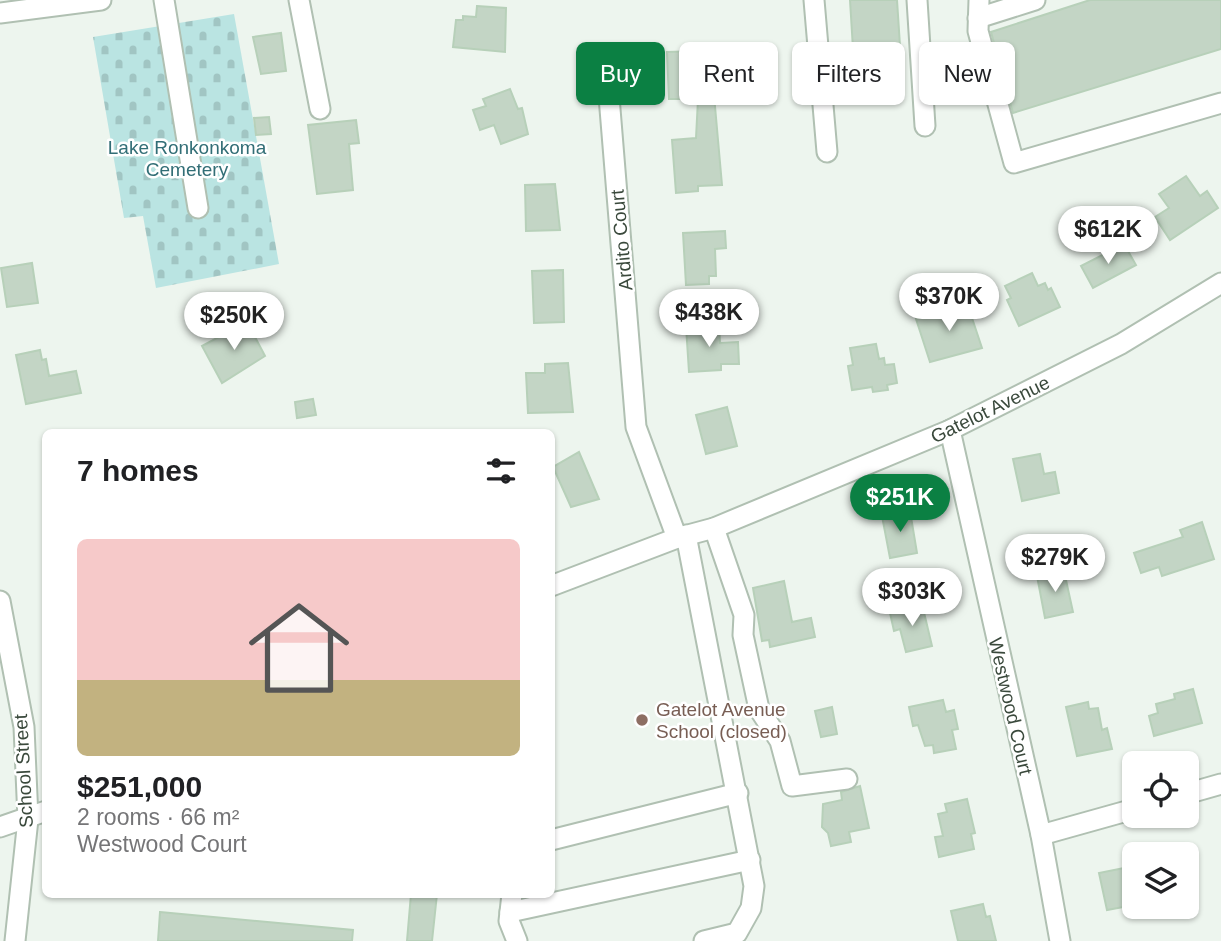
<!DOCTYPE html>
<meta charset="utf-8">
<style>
:root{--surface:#fff;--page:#f2f2f2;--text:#202124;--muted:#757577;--line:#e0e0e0;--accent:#0b8043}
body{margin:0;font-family:Arial,sans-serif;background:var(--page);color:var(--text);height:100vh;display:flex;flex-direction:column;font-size:26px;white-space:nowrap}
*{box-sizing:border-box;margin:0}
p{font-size:23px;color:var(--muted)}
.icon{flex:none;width:38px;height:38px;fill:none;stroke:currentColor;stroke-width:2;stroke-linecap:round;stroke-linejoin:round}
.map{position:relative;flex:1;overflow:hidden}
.panel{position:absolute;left:42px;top:429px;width:513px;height:469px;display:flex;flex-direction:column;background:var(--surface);border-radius:10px;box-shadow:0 2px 5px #0004}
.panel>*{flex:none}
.guide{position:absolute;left:576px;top:42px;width:539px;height:63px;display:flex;gap:14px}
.tools{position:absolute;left:1122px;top:751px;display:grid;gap:14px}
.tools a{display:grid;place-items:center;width:77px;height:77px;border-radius:10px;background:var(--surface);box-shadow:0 2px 5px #0004;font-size:35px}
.price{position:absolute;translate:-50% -60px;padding:0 16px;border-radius:24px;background:#fff;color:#222;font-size:23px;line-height:46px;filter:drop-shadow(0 2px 4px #0008)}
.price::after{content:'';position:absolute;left:50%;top:42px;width:21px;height:16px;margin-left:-10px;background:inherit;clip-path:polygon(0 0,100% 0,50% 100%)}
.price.on{background:var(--accent);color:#fff}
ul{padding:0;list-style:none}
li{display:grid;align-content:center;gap:14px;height:371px;padding:0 35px}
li+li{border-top:2px solid var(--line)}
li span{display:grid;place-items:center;height:217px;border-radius:10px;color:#555}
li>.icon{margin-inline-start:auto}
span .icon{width:126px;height:126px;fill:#fffc;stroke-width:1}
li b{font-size:30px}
h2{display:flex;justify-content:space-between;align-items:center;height:84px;padding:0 35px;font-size:30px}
.tag{padding:0 24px;border-radius:10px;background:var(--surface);box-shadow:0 2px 5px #0004;font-size:24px;line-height:63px}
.tag.on{background:var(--accent);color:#fff}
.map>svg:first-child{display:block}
</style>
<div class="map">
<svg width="1221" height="941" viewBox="0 0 1221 941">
<defs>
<pattern id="cemetery-stones" width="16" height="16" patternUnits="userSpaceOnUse" patternTransform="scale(1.75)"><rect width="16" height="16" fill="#bae4e2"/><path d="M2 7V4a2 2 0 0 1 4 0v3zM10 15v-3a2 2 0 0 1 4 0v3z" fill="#a1c5c3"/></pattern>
</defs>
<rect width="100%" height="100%" fill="#edf5ee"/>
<path fill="url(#cemetery-stones)" d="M234,14l45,250 -123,24 -13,-72 -19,2 -31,-181z"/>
<g fill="#c3d5c5" stroke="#b7d0b9" stroke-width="2">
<path d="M850,0h47l3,46 -47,3z"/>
<path d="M1090,0h131v49l-208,64 -22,-81z"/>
<path d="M477,6l29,2 -1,44 -52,-5 3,-27h7v-4l13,1z"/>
<path d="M281,33l5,38 -25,3 -8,-37z"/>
<path d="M700,51v22l18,-1 8,6v8l-12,9 8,90 -24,1v5l-22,2 -4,-53 24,-2 2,-39h-29l-2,-47z"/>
<path d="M510,89l8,20 4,-1 6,26 -27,10 -7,-19 -14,5 -7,-20 13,-4 -3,-7z"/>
<path d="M269,117l2,17 -15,1 -2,-17z"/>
<path d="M356,120l3,23 -10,1 4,46 -36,4 -9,-69z"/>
<path d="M1186,176l14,20 7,-5 11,17 -48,32 -15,-23 14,-9 -10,-14z"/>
<path d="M555,184l5,46 -34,1 -1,-46z"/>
<path d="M725,231l1,17 -11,1 1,27h-7v8l-23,1 -3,-52z"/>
<path d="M1124,244l12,21 -43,23 -12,-22z"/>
<path d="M32,263l6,40 -31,4 -6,-39z"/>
<path d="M563,270l1,52 -30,1 -2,-52z"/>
<path d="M1032,273l6,13 7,-3 3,7 3,-2 9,19 -41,19 -12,-26 4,-2 -6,-12z"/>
<path d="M967,303l15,45 -52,14 -14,-43z"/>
<path d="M247,322l18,34 -43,27 -20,-37z"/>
<path d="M719,325l1,18 18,-1 1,22h-18v6l-32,2 -3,-46z"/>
<path d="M876,344l3,15 5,-1 1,7 9,-1 3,19 -10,2 1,5 -15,2 -1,-5 -20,3 -4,-24 5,-1 -3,-17z"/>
<path d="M40,350l2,10 4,-1 3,17 27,-5 5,22 -55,11 -10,-49z"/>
<path d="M568,363l5,49 -45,1 -2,-40h19v-9z"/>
<path d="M313,399l3,16 -19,3 -2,-16z"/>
<path d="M727,407l10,39 -31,8 -10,-39z"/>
<path d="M579,452l20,47 -28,8 -18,-40z"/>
<path d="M1040,454l4,20 11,-2 4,21 -37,8 -9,-42z"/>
<path d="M910,511l7,42 -27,5 -8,-42z"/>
<path d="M1202,522l12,37 -52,17 -3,-9 -18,6 -7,-20 49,-16 -3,-7z"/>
<path d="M1064,571l9,41 -28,6 -8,-42z"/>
<path d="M784,581l8,41 19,-4 4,19 -45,10 -1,-7 -7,1 -9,-53z"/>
<path d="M922,604l10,42 -26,6 -6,-23 -6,2 -4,-18z"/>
<path d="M1193,689l9,34 -48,13 -5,-20 9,-3 -2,-9 19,-5 -1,-5z"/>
<path d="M943,700l3,12 8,-2 4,19 -6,1 4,19 -22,4 -1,-8 -8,1 -7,-21 -5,1 -4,-19z"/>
<path d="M1088,702l1,7 9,-1 4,22 5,-2 5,21 -35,7 -11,-49z"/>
<path d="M832,707l5,27 -16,3 -6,-26z"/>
<path d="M860,786l9,42 -20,4 2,10 -20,4 -3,-13 -6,-6 1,-23 19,-4 -1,-8z"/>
<path d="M967,799l8,34 -4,1 3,15 -35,8 -4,-20 8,-1 -5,-22 9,-2 -2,-8z"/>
<path d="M1134,866v16l-4,1 4,22 -27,5 -8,-37z"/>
<path d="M411,894h26l-5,47h-25z"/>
<path d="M983,904l3,13 4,-1 6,25h-38l-7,-30z"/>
<path d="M160,912l193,18 -1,11h-194z"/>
</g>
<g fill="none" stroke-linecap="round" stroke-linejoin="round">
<g stroke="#b0c0b2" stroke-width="23">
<g id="minor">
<path d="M164,0l34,208"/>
<path d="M299,0l21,109"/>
<path d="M814,0l13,152"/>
<path d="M917,0l8,126"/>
<path d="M979,0l-1,31 36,132 207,-60"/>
<path d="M0,13l101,-13"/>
<path d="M978,18l57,-18"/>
<path d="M606,60l30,367 41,111"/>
<path d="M950,430l91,405 19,106"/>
<path d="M714,528l30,87 -1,20 16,74 21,32 12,45 55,-7"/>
<path d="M686,535l68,351 -3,22 -14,25 -33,8"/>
<path d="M551,586l126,-48 37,-10 236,-98 171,-86 100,-61"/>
<path d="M0,601l24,126 4,92 -13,122"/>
<path d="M1186,794l35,-10"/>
<path d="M0,827l46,-16"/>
<path d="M1041,835l93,-26"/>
<path d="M551,840l187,-47"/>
<path d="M512,894l-3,27 8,20"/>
<path d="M510,912l240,-52"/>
</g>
</g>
<use href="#minor" stroke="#fff" stroke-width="19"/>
</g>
<circle fill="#8d6e63" stroke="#fff" stroke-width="2.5" cx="642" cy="720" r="7"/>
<g text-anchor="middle" stroke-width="5" stroke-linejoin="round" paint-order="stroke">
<g font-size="19" fill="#326e76" stroke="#fff">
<text x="187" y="154">Lake Ronkonkoma<tspan x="187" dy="22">Cemetery</tspan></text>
</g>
<g font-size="19" fill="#3a493c" stroke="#fff">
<text transform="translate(621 240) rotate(-95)" y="7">Ardito Court</text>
<text transform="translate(990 409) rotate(-26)" y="7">Gatelot Avenue</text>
<text transform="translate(1011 706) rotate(77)" y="7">Westwood Court</text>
<text transform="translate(23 771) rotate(-93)" y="7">School Street</text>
</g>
<g font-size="19" fill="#785e54" stroke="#fff" text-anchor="start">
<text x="656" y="716">Gatelot Avenue<tspan x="656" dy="22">School (closed)</tspan></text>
</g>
</g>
</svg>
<div class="tools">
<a><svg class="icon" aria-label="locate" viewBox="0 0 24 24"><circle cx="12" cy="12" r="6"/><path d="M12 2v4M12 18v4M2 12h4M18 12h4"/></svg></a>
<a><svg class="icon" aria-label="layers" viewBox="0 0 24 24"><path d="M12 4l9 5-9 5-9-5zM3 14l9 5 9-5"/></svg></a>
</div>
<b class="price" style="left:1108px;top:266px">$612K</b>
<b class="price" style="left:949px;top:333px">$370K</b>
<b class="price" style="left:709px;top:349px">$438K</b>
<b class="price" style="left:234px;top:352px">$250K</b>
<b class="price on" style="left:900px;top:534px">$251K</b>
<b class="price" style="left:1055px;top:594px">$279K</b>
<b class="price" style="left:912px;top:628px">$303K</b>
<div class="guide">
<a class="tag on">Buy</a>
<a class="tag">Rent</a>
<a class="tag">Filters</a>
<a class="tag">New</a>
</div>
<section class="panel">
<h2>7 homes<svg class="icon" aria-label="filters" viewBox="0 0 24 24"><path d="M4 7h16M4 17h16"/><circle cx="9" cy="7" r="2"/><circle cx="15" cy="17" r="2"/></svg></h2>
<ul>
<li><span style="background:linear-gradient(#f6c9c9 65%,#c2b280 0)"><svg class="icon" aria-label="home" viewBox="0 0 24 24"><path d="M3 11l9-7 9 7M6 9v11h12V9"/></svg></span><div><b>$251,000</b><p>2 rooms · 66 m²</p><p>Westwood Court</p></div></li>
</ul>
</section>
</div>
